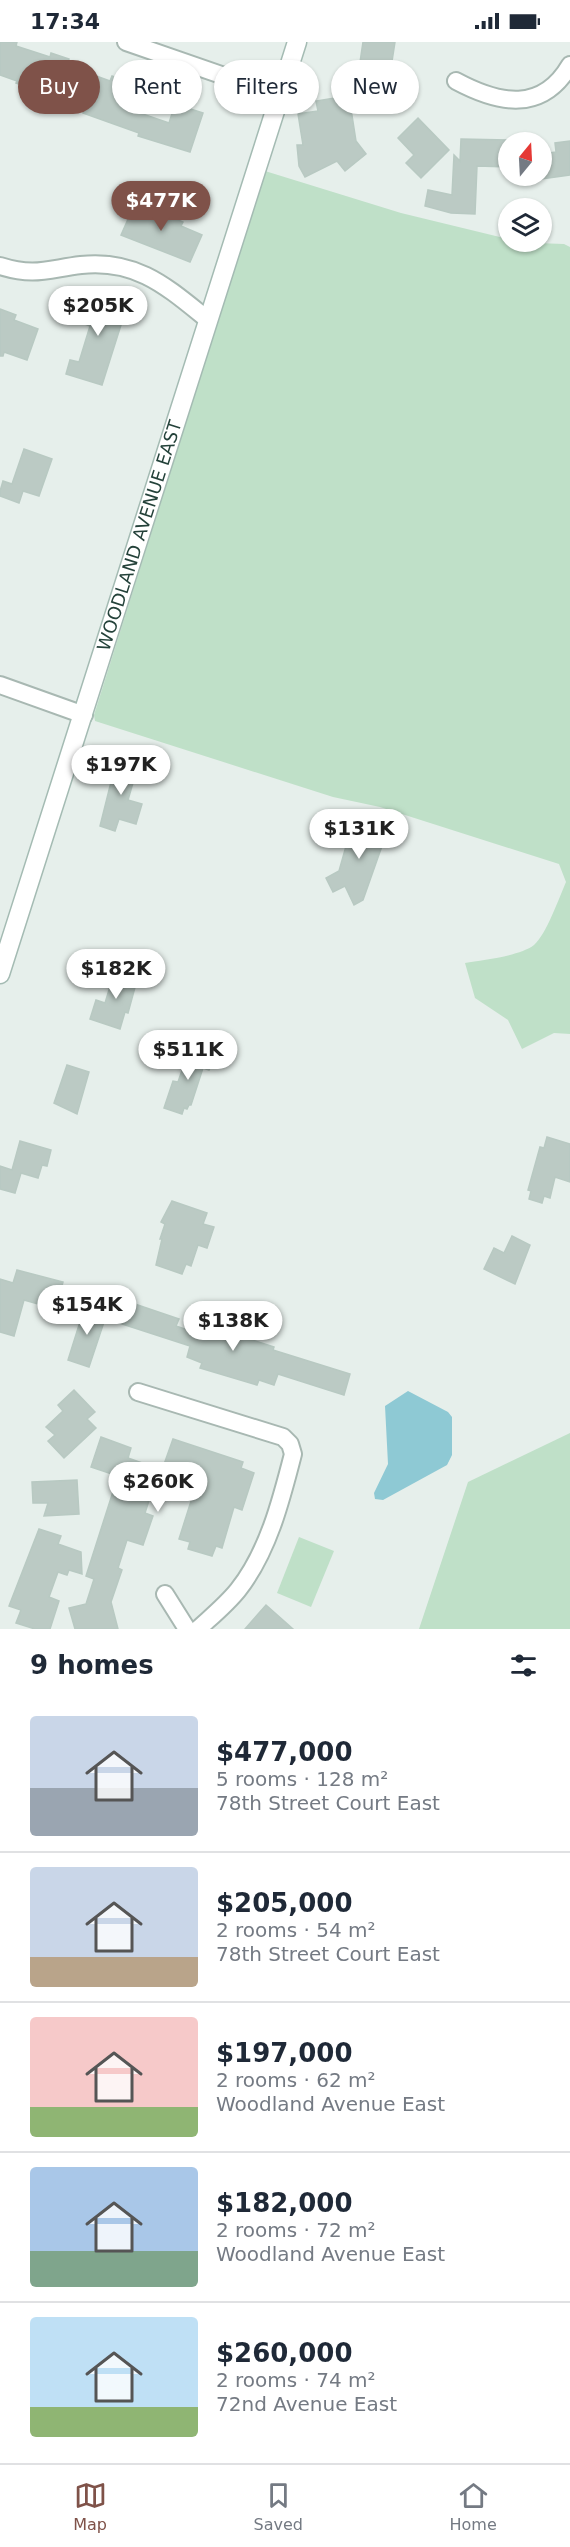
<!DOCTYPE html>
<meta charset="utf-8">
<style>
:root{--surface:#fff;--page:#f6f6f7;--text:#1f2937;--muted:#747a83;--line:#e0e1e3;--accent:#7f5249}
body{margin:0;font-family:"DejaVu Sans",sans-serif;background:var(--page);color:var(--text);height:100vh;display:flex;flex-direction:column;font-size:22px;white-space:nowrap}
*{box-sizing:border-box;margin:0}
p{font-size:20px;color:var(--muted)}
.icon{flex:none;width:33px;height:33px;fill:none;stroke:currentColor;stroke-width:2;stroke-linecap:round;stroke-linejoin:round}
.map{position:relative;height:1587px;overflow:hidden}
.sheet{display:flex;flex-direction:column;background:var(--surface);flex:1}
.sheet>*{flex:none}
.top-card{position:absolute;left:18px;top:18px;width:534px;height:54px;display:flex;gap:12px}
.needle{width:39px;rotate:18deg}
.tools{position:absolute;left:498px;top:90px;display:grid;gap:12px}
.tools a{display:grid;place-items:center;width:54px;height:54px;border-radius:50%;background:var(--surface);box-shadow:0 2px 4px #0004;font-size:30px}
.price{position:absolute;translate:-50% -51px;padding:0 14px;border-radius:21px;background:#fff;color:#222;font-size:20px;line-height:39px;filter:drop-shadow(0 2px 3px #0008)}
.price::after{content:'';position:absolute;left:50%;top:36px;width:18px;height:14px;margin-left:-9px;background:inherit;clip-path:polygon(0 0,100% 0,50% 100%)}
.price.selected{background:var(--accent);color:#fff}
ul{padding:0;list-style:none}
li{display:flex;align-items:center;gap:18px;height:150px;padding:0 30px}
li+li{border-top:2px solid var(--line)}
li span{display:grid;place-items:center;flex:none;width:168px;height:120px;border-radius:6px;color:#555}
li>.icon{margin-inline-start:auto}
span .icon{width:72px;height:72px;fill:#fffc;stroke-width:1}
li b{font-size:26px}
h2{display:flex;justify-content:space-between;align-items:center;height:72px;padding:0 30px;font-size:26px}
.pill{padding:0 21px;border-radius:27px;background:var(--surface);box-shadow:0 2px 4px #0004;font-size:21px;line-height:54px}
.pill.selected{background:var(--accent);color:#fff}
.status{display:flex;justify-content:space-between;align-items:center;height:42px;padding:0 30px;background:var(--surface);direction:ltr}
.status svg{height:16px;fill:currentColor}
.dock{display:flex;justify-content:space-around;align-items:center;height:84px;border-top:2px solid var(--line);background:var(--surface);font-size:16px;color:var(--muted)}
.dock a{display:grid;justify-items:center;gap:3px}
.dock .selected{color:var(--accent)}
.map>svg:first-child{display:block}
</style>
<div class="status"><b>17:34</b><svg viewBox="0 0 49 12"><path d="M0 12V9h3v3zM5 12V6h3v6zM10 12V3h3v9zM15 12V0h3v12zM26 1h20v11H26zM47 4h2v5h-2z"/></svg></div>
<div class="map">
<svg width="570" height="1587" viewBox="0 0 570 1587">
<rect width="100%" height="100%" fill="#e6efeb"/>
<g fill="#bfe0c8">
<path d="M265,129l136,42 107,26v3l56,2 6,3v787l-16,-1 -32,16 -14,-29 -33,-22 -10,-35c18,-3 55,-7 69,-18 12,-10 25,-47 32,-63l-7,-18 -179,-57 -47,-10 -238,-76 -1,-6z"/>
<path d="M570,1391v196h-151l49,-147z"/>
<path d="M299,1495l35,14 -23,56 -34,-14z"/>
</g>
<path fill="#8ec9d4" d="M408,1349l40,21 4,5v38l-5,10 -64,35 -8,-1 -1,-6 14,-29 -3,-58z"/>
<g fill="#bbcac4" stroke="#b8c9c2" stroke-width="1.5">
<path d="M0,0h17l-1,4 34,11 1,-4 18,6 -1,5 9,5 33,12 2,-5 28,10 -9,24 38,13 6,-19 28,9 -13,39 -52,-16 1,-3 -56,-20 2,-6 -69,-24 1,-2 -17,-6z"/>
<path d="M363,0h32l-5,32 -31,-5z"/>
<path d="M352,53l2,13 -3,1 5,32 10,13 -21,17 -8,-10 -32,16 -6,-11 -2,-21h6l-5,-31 20,-3 -2,-10z"/>
<path d="M418,76l31,32 -28,28 -15,-15 8,-8 -16,-17z"/>
<path d="M461,97l47,1v27l-31,-1 -2,48 -24,-1 -26,-7 3,-16 24,5 2,-40 6,6z"/>
<path d="M570,99v34l-28,4v-25l14,-2 -1,-9z"/>
<path d="M136,159l47,21 -2,4 21,9 -12,27 -69,-27z"/>
<path d="M82,250l45,14 -25,79 -36,-11 4,-14 9,2 11,-36 -5,-2 2,-9 -11,-3z"/>
<path d="M0,267l16,6 -2,5 24,9 -11,31 -23,-8 -1,4h-3z"/>
<path d="M24,407l28,10 -13,37 -16,-5 -4,12 -19,-7v-5l3,-10 9,3z"/>
<path d="M121,713l15,5 -2,8 3,1 -9,31 14,4 -6,20 -17,-5 -4,12 -15,-5 16,-64 3,1z"/>
<path d="M354,776l34,11 -25,71 -9,5 -9,-19 -12,6 -7,-14 13,-7z"/>
<path d="M116,925l20,7 -2,5 3,1 -9,33 -3,-1 -5,17 -30,-10 6,-19 9,3z"/>
<path d="M190,1005l25,9 -6,14 -6,-2 -12,37h-2l-2,4 -3,-1 -2,6 -18,-6 9,-27 5,1z"/>
<path d="M67,1023l22,7 -12,42 -23,-11z"/>
<path d="M547,1095l23,7v38l-15,-5 -5,21 -6,-2 -2,7 -13,-4 2,-8 -3,-1 12,-43 4,1z"/>
<path d="M20,1099l31,9 -4,16 -5,-1 -4,13 -17,-5 -6,20 -15,-4v-23l12,4z"/>
<path d="M172,1159l35,12 -4,11 11,3 -7,21 -9,-3 -7,21 -5,-2 -4,10 -26,-9 6,-26h-2l5,-15 -4,-2z"/>
<path d="M512,1194l18,9 -15,39 -31,-15 10,-21 10,5z"/>
<path d="M17,1228l46,12 -7,27 -32,-9 -10,36 -14,-4v-53l13,4z"/>
<path d="M123,1258l56,19 -3,7 29,10 4,-10 65,21 -1,3 77,24 -6,21 -66,-21 -4,11 -15,-5 -2,5 -57,-17 2,-5 -15,-6 3,-11 -74,-24z"/>
<path d="M85,1264l22,7 -18,54 -21,-7z"/>
<path d="M74,1348l21,22 -8,7 9,9 -32,30 -16,-17 7,-6 -9,-8 17,-16 -5,-6z"/>
<path d="M101,1395l30,11 -3,10 34,12 11,-31 70,23 -2,6 13,5 -12,37 -8,-3 -12,41 -6,-2 -4,10 -24,-7 2,-7 -11,-3 13,-41 -38,-13 -9,28 8,3 -10,29 -16,-5 -9,28 4,2 -11,32 7,27h-43l-6,-21 17,-4 8,-25 -8,-3 32,-100 -27,-9z"/>
<path d="M77,1438l2,34 -35,2 4,-13h-15l-1,-21z"/>
<path d="M39,1487l22,7 -3,8 23,8 1,22 -13,-4 -2,5 -9,-3 -9,25 10,4 -9,28h-15l-19,-6 5,-13 -12,-4z"/>
<path d="M266,1563l27,24h-48z"/>
</g>
<g fill="none" stroke-linecap="round" stroke-linejoin="round">
<g stroke="#a8b8b2" stroke-width="20">
<g id="street">
<path d="M126,0l153,53"/>
<path d="M456,39c43,23 86,32 114,-16"/>
<path d="M0,224c35,11 48,3 81,-1 56,-6 86,22 126,54"/>
<path d="M0,643l84,30"/>
<path d="M138,1350l145,45 7,7 3,10c-12,47 -25,98 -55,136 -12,15 -27,27 -40,39"/>
<path d="M165,1552l22,35"/>
</g>
</g>
<g stroke="#a4bbb3" stroke-width="21">
<g id="secondary">
<path id="s1" d="M0,932l297,-932"/>
</g>
</g>
<use href="#street" stroke="#fff" stroke-width="16"/>
<use href="#secondary" stroke="#fff" stroke-width="18"/>
</g>
<g text-anchor="middle" stroke-width="5" stroke-linejoin="round" paint-order="stroke">
<g font-size="18" fill="#24423a" stroke="#f7fbf9">
<text dy="6" stroke="none"><textPath href="#s1" startOffset="460">WOODLAND AVENUE EAST</textPath></text>
</g>
</g>
</svg>
<div class="tools">
<a><svg class="needle" viewBox="-14 -14 28 28"><path d="M0-13l5 13h-10z" fill="#e53935"/><path d="M0 13l5-13h-10z" fill="#747a83"/></svg></a>
<a><svg class="icon" aria-label="layers" viewBox="0 0 24 24"><path d="M12 4l9 5-9 5-9-5zM3 14l9 5 9-5"/></svg></a>
</div>
<b class="price selected" style="left:161px;top:190px">$477K</b>
<b class="price" style="left:98px;top:295px">$205K</b>
<b class="price" style="left:121px;top:754px">$197K</b>
<b class="price" style="left:359px;top:818px">$131K</b>
<b class="price" style="left:116px;top:958px">$182K</b>
<b class="price" style="left:188px;top:1039px">$511K</b>
<b class="price" style="left:87px;top:1294px">$154K</b>
<b class="price" style="left:233px;top:1310px">$138K</b>
<b class="price" style="left:158px;top:1471px">$260K</b>
<div class="top-card">
<a class="pill selected">Buy</a>
<a class="pill">Rent</a>
<a class="pill">Filters</a>
<a class="pill">New</a>
</div>
</div>
<section class="sheet">
<h2>9 homes<svg class="icon" aria-label="filters" viewBox="0 0 24 24"><path d="M4 7h16M4 17h16"/><circle cx="9" cy="7" r="2"/><circle cx="15" cy="17" r="2"/></svg></h2>
<ul>
<li><span style="background:linear-gradient(#c9d6e8 60%,#9aa5b1 0)"><svg class="icon" aria-label="home" viewBox="0 0 24 24"><path d="M3 11l9-7 9 7M6 9v11h12V9"/></svg></span><div><b>$477,000</b><p>5 rooms · 128 m²</p><p>78th Street Court East</p></div></li>
<li><span style="background:linear-gradient(#c9d6e8 75%,#b9a48a 0)"><svg class="icon" aria-label="home" viewBox="0 0 24 24"><path d="M3 11l9-7 9 7M6 9v11h12V9"/></svg></span><div><b>$205,000</b><p>2 rooms · 54 m²</p><p>78th Street Court East</p></div></li>
<li><span style="background:linear-gradient(#f6c9c9 75%,#8fb573 0)"><svg class="icon" aria-label="home" viewBox="0 0 24 24"><path d="M3 11l9-7 9 7M6 9v11h12V9"/></svg></span><div><b>$197,000</b><p>2 rooms · 62 m²</p><p>Woodland Avenue East</p></div></li>
<li><span style="background:linear-gradient(#a9c7e8 70%,#7fa58c 0)"><svg class="icon" aria-label="home" viewBox="0 0 24 24"><path d="M3 11l9-7 9 7M6 9v11h12V9"/></svg></span><div><b>$182,000</b><p>2 rooms · 72 m²</p><p>Woodland Avenue East</p></div></li>
<li><span style="background:linear-gradient(#bfe0f5 75%,#8fb573 0)"><svg class="icon" aria-label="home" viewBox="0 0 24 24"><path d="M3 11l9-7 9 7M6 9v11h12V9"/></svg></span><div><b>$260,000</b><p>2 rooms · 74 m²</p><p>72nd Avenue East</p></div></li>
</ul>
</section>
<nav class="dock">
<a class="selected"><svg class="icon" aria-label="map" viewBox="0 0 24 24"><path d="M3 6l6-2 6 2 6-2v14l-6 2-6-2-6 2zM9 4v14M15 6v14"/></svg>Map</a>
<a><svg class="icon" aria-label="saved" viewBox="0 0 24 24"><path d="M7 4h10v16l-5-4-5 4z"/></svg>Saved</a>
<a><svg class="icon" aria-label="home" viewBox="0 0 24 24"><path d="M3 11l9-7 9 7M6 9v11h12V9"/></svg>Home</a>
</nav>
